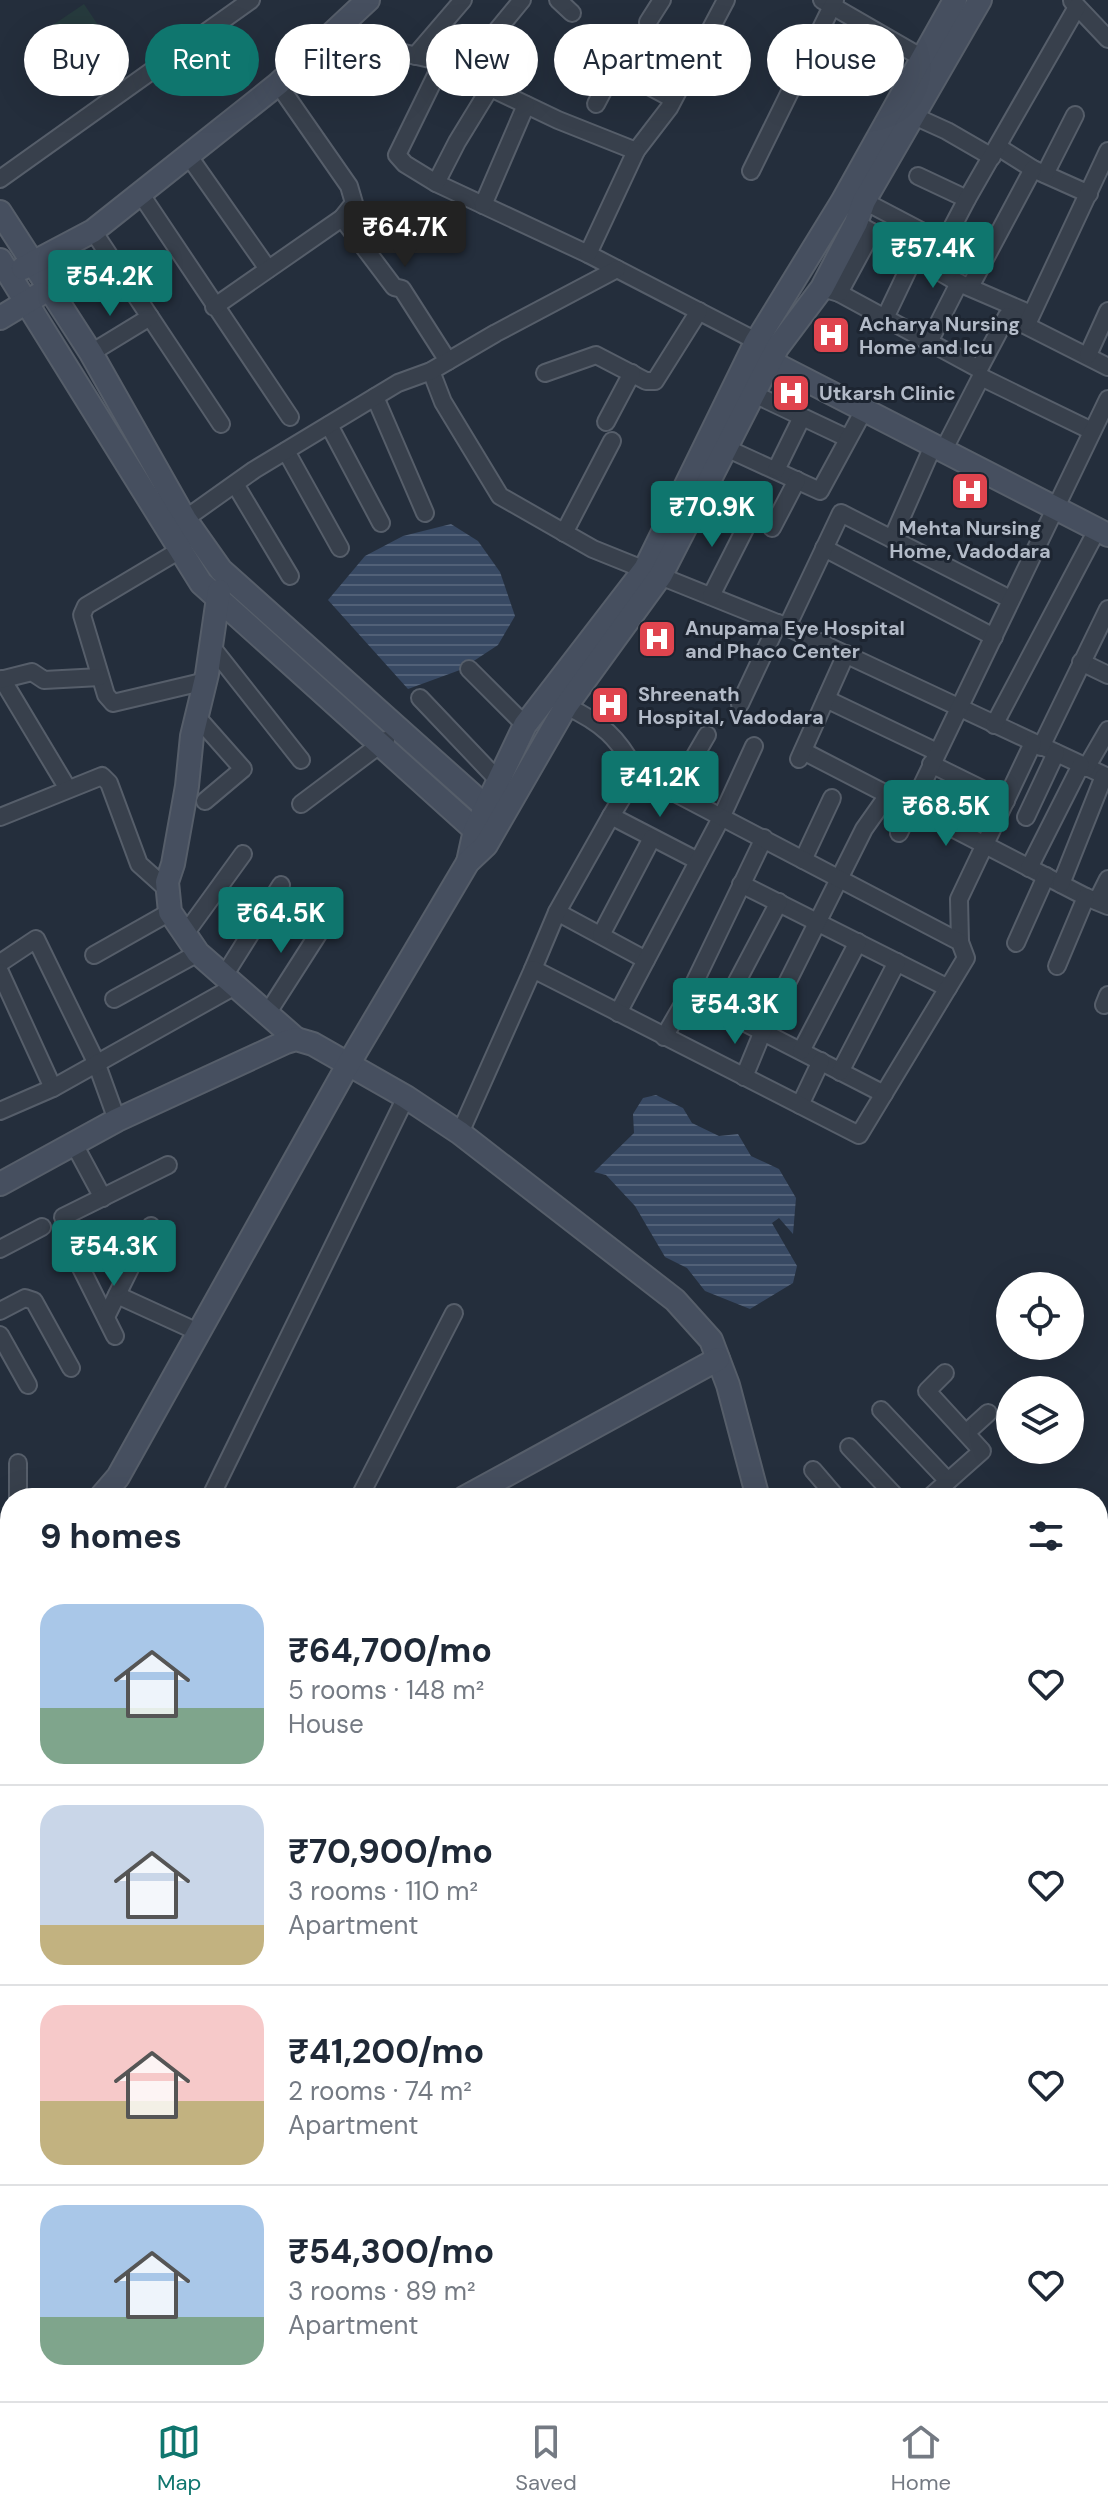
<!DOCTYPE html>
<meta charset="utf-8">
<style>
:root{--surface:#fff;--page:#f2f2f3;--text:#1f2937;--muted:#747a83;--line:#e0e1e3;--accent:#0f766e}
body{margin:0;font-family:"DM Sans",sans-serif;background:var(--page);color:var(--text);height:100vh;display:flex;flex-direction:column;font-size:30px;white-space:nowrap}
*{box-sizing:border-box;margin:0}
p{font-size:26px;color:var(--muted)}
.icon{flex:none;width:44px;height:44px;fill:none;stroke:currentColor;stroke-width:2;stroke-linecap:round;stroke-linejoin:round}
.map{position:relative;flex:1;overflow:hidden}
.side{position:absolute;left:0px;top:1488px;width:1108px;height:914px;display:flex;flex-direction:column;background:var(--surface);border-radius:32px 32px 0 0;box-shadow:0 8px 32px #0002}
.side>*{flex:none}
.guide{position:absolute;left:24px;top:24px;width:1060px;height:72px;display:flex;gap:16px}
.controls{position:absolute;left:996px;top:1272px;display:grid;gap:16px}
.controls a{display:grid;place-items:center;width:88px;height:88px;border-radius:50%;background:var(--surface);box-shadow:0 8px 32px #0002;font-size:40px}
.price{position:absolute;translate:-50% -68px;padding:0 18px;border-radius:8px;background:var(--accent);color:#fff;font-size:26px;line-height:52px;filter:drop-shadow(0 2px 4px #0008)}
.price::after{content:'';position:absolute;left:50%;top:48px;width:24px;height:18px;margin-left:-12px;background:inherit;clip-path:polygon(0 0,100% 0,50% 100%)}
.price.selected{background:#222;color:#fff}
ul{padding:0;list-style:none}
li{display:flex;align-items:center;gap:24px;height:200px;padding:0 40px}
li+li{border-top:2px solid var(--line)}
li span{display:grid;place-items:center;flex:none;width:224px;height:160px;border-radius:24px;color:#555}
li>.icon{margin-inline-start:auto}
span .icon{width:96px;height:96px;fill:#fffc;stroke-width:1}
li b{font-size:34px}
h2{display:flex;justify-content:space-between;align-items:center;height:96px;padding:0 40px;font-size:34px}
.chip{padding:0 28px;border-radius:36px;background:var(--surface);box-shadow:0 8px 32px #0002;font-size:28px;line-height:72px}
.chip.selected{background:var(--accent);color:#fff}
.dock{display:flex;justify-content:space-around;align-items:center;height:112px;border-top:2px solid var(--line);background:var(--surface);font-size:22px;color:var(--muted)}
.dock a{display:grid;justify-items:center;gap:4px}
.dock .selected{color:var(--accent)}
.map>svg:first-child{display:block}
</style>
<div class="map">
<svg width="1108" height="2401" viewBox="0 0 1108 2401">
<defs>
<pattern id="water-rules" width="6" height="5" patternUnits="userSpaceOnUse" patternTransform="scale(2)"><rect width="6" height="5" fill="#384963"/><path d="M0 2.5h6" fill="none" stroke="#526178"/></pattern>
</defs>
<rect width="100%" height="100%" fill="#242e3c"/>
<path fill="#263a3d" d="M84,4l36,54 -23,16 -18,-27 -10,7 -16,-29z"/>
<g fill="url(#water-rules)">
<path d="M451,524l27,17 22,31 15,44 -17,29 -38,25 -52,19 -80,-89 37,-44 38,-20z"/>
<path d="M656,1095l27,13 9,15 27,13 19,-2 13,22 28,13 17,29 -3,36 -14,-16 -7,5 25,43 -4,17 -43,26 -45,-18 -18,-23 -22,-11 -30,-51 -29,-31 -12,-3 40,-39 -1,-19 10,-16z"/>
</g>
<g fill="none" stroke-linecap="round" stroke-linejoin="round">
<g stroke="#565e6a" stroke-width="20">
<g id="street">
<path d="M558,0l14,13"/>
<path d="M822,0l109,63"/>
<path d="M1072,1l36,38"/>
<path d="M648,22l14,-22"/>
<path d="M618,34l70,36"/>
<path d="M581,50l92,49"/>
<path d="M310,55l68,-8 52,12 128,61 78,31 33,-43 57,-108"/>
<path d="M415,56l48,-56"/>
<path d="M441,65l-44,90 8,9 31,19 152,71 176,91"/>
<path d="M461,74l61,-74"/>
<path d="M278,84l71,102 5,17 -12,15 52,69 8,2 46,72"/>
<path d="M596,104l19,-36"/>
<path d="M914,116l33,15 45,26"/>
<path d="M998,147l35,22 56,25"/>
<path d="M188,155l80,114"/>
<path d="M751,171l84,-171"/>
<path d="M1045,174l30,-59"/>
<path d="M918,176l49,23"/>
<path d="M0,179l251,-179"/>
<path d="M436,183l21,-41 33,-54"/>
<path d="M140,193l150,224"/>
<path d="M864,201l82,43"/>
<path d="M483,205l43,-100"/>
<path d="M856,223l103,60 72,31"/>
<path d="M93,231l128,193"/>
<path d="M588,254l48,-103"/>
<path d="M932,266l35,-67 110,-192"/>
<path d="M970,287l63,-118"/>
<path d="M822,288l17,5 140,76 28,-53 101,51"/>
<path d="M839,293l33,-61"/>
<path d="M214,307l128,-89"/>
<path d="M885,318l30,-63"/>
<path d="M1028,322l80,-171"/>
<path d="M929,342l30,-59"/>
<path d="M91,353l59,-36"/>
<path d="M1088,355l20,-44"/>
<path d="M431,371l12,31 57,94 93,53 194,78 321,150"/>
<path d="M545,373l51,-18 50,26h9l44,-70"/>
<path d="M754,394l93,44"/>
<path d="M375,397l50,116"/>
<path d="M606,422l26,-49"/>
<path d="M329,425l52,98"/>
<path d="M726,448l94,43 44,-81"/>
<path d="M286,451l54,97"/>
<path d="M943,451l38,-74 111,54"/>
<path d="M776,470l26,-53"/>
<path d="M235,484l55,92"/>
<path d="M185,519l69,-49 144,-87 33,-12 65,-38 121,-64"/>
<path d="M772,528l25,-48"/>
<path d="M564,533l48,-92"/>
<path d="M892,539l41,-93"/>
<path d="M824,548l170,89"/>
<path d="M180,550l-94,56 -4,9 24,80 7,8 93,-22"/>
<path d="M711,596l38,-75"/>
<path d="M787,627l54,-114 169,86"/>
<path d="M211,646l90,114"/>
<path d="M1081,662l27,13"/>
<path d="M469,669l56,56"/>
<path d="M2,679l66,110"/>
<path d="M0,680l32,-8 12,8 56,-3"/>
<path d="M420,698l78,82"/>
<path d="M826,699l111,53"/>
<path d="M740,704l38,-81"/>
<path d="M197,717l46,52 -38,32"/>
<path d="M994,725l103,-195"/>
<path d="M1041,747l67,-138"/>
<path d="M803,751l283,146 22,9"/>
<path d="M799,759l47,-105"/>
<path d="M931,764l75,37"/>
<path d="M1086,768l22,-38"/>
<path d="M637,773l-26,43 87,45"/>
<path d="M674,792l33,-57"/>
<path d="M301,804l85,-64"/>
<path d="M0,817l102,-41 7,7 30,81 29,26"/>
<path d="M1026,817l30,-64"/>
<path d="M899,833l209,-434"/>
<path d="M803,860l29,-62"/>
<path d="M1029,868l52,-103"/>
<path d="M741,884l207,104"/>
<path d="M1061,884l43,-108"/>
<path d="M1097,901l11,-22"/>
<path d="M557,912l89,48"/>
<path d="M185,934l58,-80"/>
<path d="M601,935l51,-97"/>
<path d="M960,942l-1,-43 74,-156"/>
<path d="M1016,943l30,-67"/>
<path d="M94,955l76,-43"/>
<path d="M0,963l36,-24 60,123 21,58"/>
<path d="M1057,966l29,-69"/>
<path d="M533,969l24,-57 54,-96"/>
<path d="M0,972l53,116"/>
<path d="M224,976l57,-91"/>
<path d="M689,994l195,100"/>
<path d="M114,999l84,-46"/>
<path d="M1104,1005l4,-10"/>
<path d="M722,1010l57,-108"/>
<path d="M618,1013l103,-195 33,-72"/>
<path d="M267,1014l62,-97"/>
<path d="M664,1037l25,-43 75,-156"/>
<path d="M801,1051l57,-109"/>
<path d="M840,1072l57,-110"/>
<path d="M744,1077l19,-46 101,-202 24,-34"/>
<path d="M800,1105l21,-44"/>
<path d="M0,1111l53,-23 182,-102"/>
<path d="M460,1133l73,-164 326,166 107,-177 -6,-16 -323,-169c-19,-36 -35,-50 -71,-67"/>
<path d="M74,1144l29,54"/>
<path d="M76,1243l-13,-26 105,-52"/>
<path d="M0,1249l42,-22"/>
<path d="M76,1258l39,78"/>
<path d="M117,1295l81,37"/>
<path d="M0,1311l25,-13 9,3 37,67"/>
<path d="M106,1317l45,-91"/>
<path d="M0,1335l28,50"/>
<path d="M881,1410l67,71"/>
<path d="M966,1433l22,-20"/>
<path d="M849,1447l48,51"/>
<path d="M18,1463v35"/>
<path d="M813,1470l24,28"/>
<path d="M210,1498l196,-401"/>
<path d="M359,1498l95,-185"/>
<path d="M929,1498l53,-47 -55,-60 18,-18"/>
<path d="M0,1551l9,1 1,3"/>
<path d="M0,1631l10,-20"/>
<path d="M1098,1709l10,-7"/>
<path d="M0,1750l10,-19"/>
<path d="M1098,1807l10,-6"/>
<path d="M1098,1838l10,15"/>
<path d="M0,1861l10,5"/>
<path d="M0,1929l10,-21"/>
<path d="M0,1969l10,4"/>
<path d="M1098,1984l10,-7"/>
<path d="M1098,2022l10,-8"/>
<path d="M1098,2071l10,13"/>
<path d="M0,2072l10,-7"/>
<path d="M6,2128l4,-3"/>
<path d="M0,2173l10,17"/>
<path d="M1098,2249l10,-6"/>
<path d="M0,2288l10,15"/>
<path d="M0,2384l10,-7"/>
<path d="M160,2392l6,9"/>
<path d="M260,2400l12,-8"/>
<path d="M61,2401l12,-9"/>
<path d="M487,2401l15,-9"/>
</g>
</g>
<g stroke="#565e6a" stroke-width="26">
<g id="secondary">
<path d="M0,212l91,141 94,166 36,51 275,246"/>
<path d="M0,260l201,323 284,256"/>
<path d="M23,268l70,-37 185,-147 90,-84"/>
<path d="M0,318l40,-24"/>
<path d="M771,362l337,173"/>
<path d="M219,591l-12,83 -15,62 -5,50 -14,78 -6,18 3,30 28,41 98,86"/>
<path d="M468,862l7,-32 50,-105 120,-156 111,-227 86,-140 113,-202"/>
<path d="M0,1184l117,-64 169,-78 10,-3 17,5 93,53 54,36 215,167 36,40 17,45 30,113"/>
<path d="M100,1498l18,-21 231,-414 119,-201 18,-17 80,-139 95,-131 116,-227 45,-60 34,-65 8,-22 116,-201"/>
<path d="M464,1498l254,-139"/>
<path d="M0,1588l10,-5"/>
<path d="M1098,1941l10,-7"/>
<path d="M0,2021l10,5"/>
<path d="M1098,2148l10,14"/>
<path d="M369,2392l5,9"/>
<path d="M738,2392l22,9"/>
<path d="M784,2392l21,9"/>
<path d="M920,2392l3,9"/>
<path d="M678,2401l10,-9"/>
</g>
</g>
<use href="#street" stroke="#38404c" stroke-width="16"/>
<use href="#secondary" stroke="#464f5f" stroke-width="22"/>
</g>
<defs>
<g id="hospital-square" transform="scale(2)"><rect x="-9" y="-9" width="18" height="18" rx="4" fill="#e0444e" stroke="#1d2531"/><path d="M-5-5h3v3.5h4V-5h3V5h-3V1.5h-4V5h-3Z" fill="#fff"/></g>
</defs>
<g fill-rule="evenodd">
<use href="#hospital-square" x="831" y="335"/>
<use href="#hospital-square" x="791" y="393"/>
<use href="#hospital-square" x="970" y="491"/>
<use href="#hospital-square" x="657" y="639"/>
<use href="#hospital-square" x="610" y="705"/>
</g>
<g text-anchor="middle" stroke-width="6" stroke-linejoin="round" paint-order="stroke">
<g font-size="20" font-weight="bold" fill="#b3bbc8" stroke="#1d2531" text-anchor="start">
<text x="859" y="331">Acharya Nursing<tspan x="859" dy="23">Home and Icu</tspan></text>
<text x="819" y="400">Utkarsh Clinic</text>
<text x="970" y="535" text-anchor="middle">Mehta Nursing<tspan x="970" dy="23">Home, Vadodara</tspan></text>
<text x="685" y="635">Anupama Eye Hospital<tspan x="685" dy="23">and Phaco Center</tspan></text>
<text x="638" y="701">Shreenath<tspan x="638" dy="23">Hospital, Vadodara</tspan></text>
</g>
</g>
</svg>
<div class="controls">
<a><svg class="icon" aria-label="locate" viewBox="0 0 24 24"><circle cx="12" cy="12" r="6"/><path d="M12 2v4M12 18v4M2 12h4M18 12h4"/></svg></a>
<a><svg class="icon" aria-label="layers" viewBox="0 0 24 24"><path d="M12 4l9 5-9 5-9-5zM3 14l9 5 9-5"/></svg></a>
</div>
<b class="price selected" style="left:405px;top:269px">₹64.7K</b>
<b class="price" style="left:933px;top:290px">₹57.4K</b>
<b class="price" style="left:110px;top:318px">₹54.2K</b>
<b class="price" style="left:712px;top:549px">₹70.9K</b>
<b class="price" style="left:660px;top:819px">₹41.2K</b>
<b class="price" style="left:946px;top:848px">₹68.5K</b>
<b class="price" style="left:281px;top:955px">₹64.5K</b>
<b class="price" style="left:735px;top:1046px">₹54.3K</b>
<b class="price" style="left:114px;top:1288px">₹54.3K</b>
<div class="guide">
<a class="chip">Buy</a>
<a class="chip selected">Rent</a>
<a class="chip">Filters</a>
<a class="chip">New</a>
<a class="chip">Apartment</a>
<a class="chip">House</a>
</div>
<section class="side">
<h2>9 homes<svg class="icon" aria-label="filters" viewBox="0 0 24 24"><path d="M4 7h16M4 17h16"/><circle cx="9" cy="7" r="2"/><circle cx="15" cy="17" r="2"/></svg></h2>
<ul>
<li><span style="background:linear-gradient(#a9c7e8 65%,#7fa58c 0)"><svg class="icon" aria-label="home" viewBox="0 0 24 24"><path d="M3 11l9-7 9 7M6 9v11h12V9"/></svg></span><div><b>₹64,700/mo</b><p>5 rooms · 148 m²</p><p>House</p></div><svg class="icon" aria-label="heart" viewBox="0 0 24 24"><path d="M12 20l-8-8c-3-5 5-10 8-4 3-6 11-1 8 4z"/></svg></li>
<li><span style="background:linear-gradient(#c9d6e8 75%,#c2b280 0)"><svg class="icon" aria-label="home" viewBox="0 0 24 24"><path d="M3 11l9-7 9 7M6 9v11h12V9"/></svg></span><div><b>₹70,900/mo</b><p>3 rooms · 110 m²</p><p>Apartment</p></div><svg class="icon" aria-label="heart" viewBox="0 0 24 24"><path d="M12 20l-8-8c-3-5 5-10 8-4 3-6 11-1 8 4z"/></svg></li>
<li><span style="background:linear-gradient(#f6c9c9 60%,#c2b280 0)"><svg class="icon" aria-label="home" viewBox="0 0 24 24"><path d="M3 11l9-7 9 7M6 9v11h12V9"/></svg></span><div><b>₹41,200/mo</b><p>2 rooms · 74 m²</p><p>Apartment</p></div><svg class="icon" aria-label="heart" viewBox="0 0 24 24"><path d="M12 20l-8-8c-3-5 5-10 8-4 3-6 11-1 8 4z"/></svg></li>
<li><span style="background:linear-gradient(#a9c7e8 70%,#7fa58c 0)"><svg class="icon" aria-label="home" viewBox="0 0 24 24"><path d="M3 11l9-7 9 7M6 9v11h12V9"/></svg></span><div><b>₹54,300/mo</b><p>3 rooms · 89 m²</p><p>Apartment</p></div><svg class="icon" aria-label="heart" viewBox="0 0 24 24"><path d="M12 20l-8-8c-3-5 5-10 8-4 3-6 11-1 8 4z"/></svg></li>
</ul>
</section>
</div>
<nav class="dock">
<a class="selected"><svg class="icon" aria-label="map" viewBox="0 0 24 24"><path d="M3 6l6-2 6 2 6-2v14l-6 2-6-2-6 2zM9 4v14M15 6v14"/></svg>Map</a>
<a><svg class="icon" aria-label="saved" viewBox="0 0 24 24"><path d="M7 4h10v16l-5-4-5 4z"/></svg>Saved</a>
<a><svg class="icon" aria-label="home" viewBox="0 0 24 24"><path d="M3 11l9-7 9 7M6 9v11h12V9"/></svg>Home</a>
</nav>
